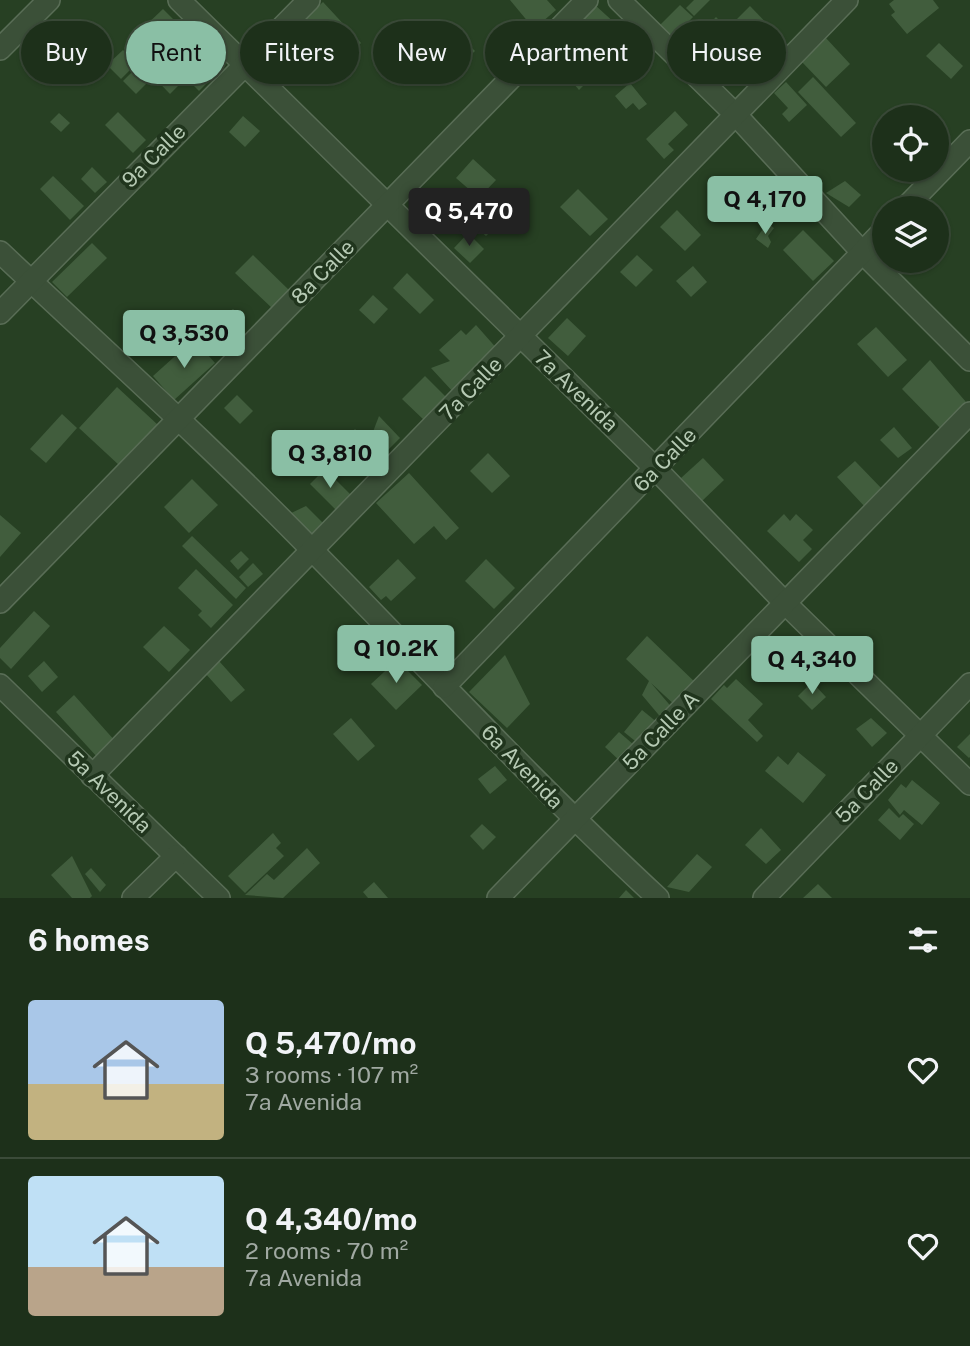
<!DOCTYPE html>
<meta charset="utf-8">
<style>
:root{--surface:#1d301a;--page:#2a3c27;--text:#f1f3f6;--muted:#a0a9a2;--line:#3b4b39;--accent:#8abfa5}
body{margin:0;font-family:"Public Sans",sans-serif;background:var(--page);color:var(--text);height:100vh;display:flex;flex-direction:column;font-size:26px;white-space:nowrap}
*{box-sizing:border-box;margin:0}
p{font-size:23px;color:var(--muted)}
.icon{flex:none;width:38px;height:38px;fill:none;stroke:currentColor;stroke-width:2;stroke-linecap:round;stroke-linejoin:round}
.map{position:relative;height:898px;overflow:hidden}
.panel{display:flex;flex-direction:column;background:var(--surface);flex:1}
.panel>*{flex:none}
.guide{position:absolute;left:21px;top:21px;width:929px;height:63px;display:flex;gap:14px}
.controls{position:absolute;left:872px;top:105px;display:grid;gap:14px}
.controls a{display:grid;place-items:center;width:77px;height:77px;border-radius:50%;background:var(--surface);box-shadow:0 2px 5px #0004,0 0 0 2px var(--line);font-size:35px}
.price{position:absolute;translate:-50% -60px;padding:0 16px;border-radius:7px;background:var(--accent);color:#111;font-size:23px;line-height:46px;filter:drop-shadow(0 2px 4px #0008)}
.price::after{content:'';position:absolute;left:50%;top:42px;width:21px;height:16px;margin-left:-10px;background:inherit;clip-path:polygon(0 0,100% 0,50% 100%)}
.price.current{background:#222;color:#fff}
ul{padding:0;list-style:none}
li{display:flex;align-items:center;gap:21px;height:175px;padding:0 28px}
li+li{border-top:2px solid var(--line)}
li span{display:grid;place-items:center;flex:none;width:196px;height:140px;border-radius:7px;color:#555}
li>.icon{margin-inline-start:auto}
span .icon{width:84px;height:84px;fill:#fffc;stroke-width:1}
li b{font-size:30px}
h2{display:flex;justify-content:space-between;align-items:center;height:84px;padding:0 28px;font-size:30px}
.tag{padding:0 24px;border-radius:32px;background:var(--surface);box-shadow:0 2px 5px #0004,0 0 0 2px var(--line);font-size:24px;line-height:63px}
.tag.current{background:var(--accent);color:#111}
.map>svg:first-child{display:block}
</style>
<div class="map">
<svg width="970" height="898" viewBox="0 0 970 898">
<rect width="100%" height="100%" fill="#274023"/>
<g fill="#415d3d">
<path d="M510,0h37l9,10 -22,19z"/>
<path d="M694,0h16l-16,16 -8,-8z"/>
<path d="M894,0h39l6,8 -32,26 -16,-19 4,-3 -6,-8z"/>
<path d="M323,2l38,41 -8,8 -6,-7 -9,9 -32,-35z"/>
<path d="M595,5l33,30 -37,40 -17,-16 11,-11 -16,-14z"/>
<path d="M680,5l13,12 -21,22 -13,-13z"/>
<path d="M750,6l23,24 -14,14 -24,-23z"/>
<path d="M163,9l20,20 -22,22 -20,-21z"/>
<path d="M716,17l10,10 5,-5 10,11 -10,9 22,21 -23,22 -40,-41z"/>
<path d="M516,20l13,12 -20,21 -12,-13z"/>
<path d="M459,35l16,16 -15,14 -15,-16z"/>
<path d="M825,37l25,27 -24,23 -25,-26z"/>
<path d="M135,38l17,17 -11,11 -17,-18z"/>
<path d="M175,39l13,13 -11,11 -13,-13z"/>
<path d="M939,43l24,23 -12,13 -25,-23z"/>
<path d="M199,46l22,23 -22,22 -22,-22z"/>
<path d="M123,50l14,13 -16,16 -14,-14z"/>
<path d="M155,55l27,27 -12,12 -26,-27z"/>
<path d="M571,60l18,20 -10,10 -18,-21z"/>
<path d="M138,66l13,13 -15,15 -13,-13z"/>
<path d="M813,77l43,46 -15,14 -43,-45z"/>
<path d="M786,82l21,23 -18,17 -7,-8 6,-6 -14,-15z"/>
<path d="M630,83l17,21 -8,6 -6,-7 -7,6 -11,-13z"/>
<path d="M675,111l13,14 -20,19 6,6 -10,9 -18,-20z"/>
<path d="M118,112l28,28 -13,13 -28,-28z"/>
<path d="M59,113l11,10 -9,9 -11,-10z"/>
<path d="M243,116l17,15 -15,16 -16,-15z"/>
<path d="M473,159l23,21 -17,18 -23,-20z"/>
<path d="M92,167l15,15 -12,11 -14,-14z"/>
<path d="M53,176l31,30 -14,14 -30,-31z"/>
<path d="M845,181l16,14 -12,12 -23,-14z"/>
<path d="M578,189l30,30 -18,17 -30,-29z"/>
<path d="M486,206l15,15 -15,15 -8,-7 -5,5 -8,-8z"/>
<path d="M677,210l24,25 -16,16 -25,-24z"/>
<path d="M767,223l7,5 -6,8 3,6 -3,6 -12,-9z"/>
<path d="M803,230l31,31 -21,20 -30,-31z"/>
<path d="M468,233l16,16 -14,14 -16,-15z"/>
<path d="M92,243l15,15 -40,39 -15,-15z"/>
<path d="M253,255l37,36 -17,18 -38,-36z"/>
<path d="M637,255l16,15 -17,17 -16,-15z"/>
<path d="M693,266l14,16 -16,15 -15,-16z"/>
<path d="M407,273l27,27 -14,14 -27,-26z"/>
<path d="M373,295l15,14 -14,15 -15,-14z"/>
<path d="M233,309l12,9 -16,19 -12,-17z"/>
<path d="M567,318l19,18 -18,20 -20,-18z"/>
<path d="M476,325l23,26 -45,42 -23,-25 19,-7 -11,-11 22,-20 5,5z"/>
<path d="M876,327l31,33 -19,17 -31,-33z"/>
<path d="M194,339l21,24 -41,37 -21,-24z"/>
<path d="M930,360l36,42 -25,27 -39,-40z"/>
<path d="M425,376l22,22 -22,23 -23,-22z"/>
<path d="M117,387l41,38 -38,41 -41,-38z"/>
<path d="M237,395l16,16 -13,13 -16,-16z"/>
<path d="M62,414l15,14 -31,35 -16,-14z"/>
<path d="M379,416l21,22 -14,14 -15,-15z"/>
<path d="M894,427l18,21 -14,10 -18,-18z"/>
<path d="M355,429l29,28 -18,19 -29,-29z"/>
<path d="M488,453l22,23 -18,17 -22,-22z"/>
<path d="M703,458l21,22 -22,21 -21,-23z"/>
<path d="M855,461l29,30 -18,17 -29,-31z"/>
<path d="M325,469l26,26 -15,15 -26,-26z"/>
<path d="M409,473l50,55 -13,12 -12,-14 -20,18 -38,-41z"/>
<path d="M192,479l26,26 -29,28 -25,-26z"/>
<path d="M306,506l19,19 -18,13 -20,-23z"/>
<path d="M784,514l6,7 6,-7 17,16 -10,10 9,9 -13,13 -32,-31z"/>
<path d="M0,515l21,18 -21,24z"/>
<path d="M192,536l54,52 -10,11 -54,-53z"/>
<path d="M241,551l8,8 -11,11 -8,-9z"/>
<path d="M398,559l18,19 -25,23 -5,-5 -5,4 -12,-13z"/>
<path d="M486,559l29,29 -21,21 -29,-28z"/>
<path d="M253,563l10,11 -15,13 -9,-10z"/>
<path d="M196,569l37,36 -22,23 -13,-13 4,-4 -24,-23z"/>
<path d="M34,611l16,15 -39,43 -11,-11v-10z"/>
<path d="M164,626l26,24 -21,22 -26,-25z"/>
<path d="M647,636l52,50 -21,22 -27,-25 23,27 -11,10 -21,-25 7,-14 -23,-22z"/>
<path d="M505,655l25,49 -23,24 -38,-36z"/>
<path d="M397,660l25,25 -26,25 -25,-26z"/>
<path d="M44,661l14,16 -16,15 -14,-16z"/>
<path d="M219,661l26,29 -14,12 -26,-29z"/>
<path d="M736,679l27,25 -15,16 15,16 -6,6 -46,-43 13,-14 3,3z"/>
<path d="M812,682l14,15 -14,13 -14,-14z"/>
<path d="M74,695l42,47 -18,16 -42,-46z"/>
<path d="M642,710l16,13 -18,22 -16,-13z"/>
<path d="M351,718l24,28 -17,15 -25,-27z"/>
<path d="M871,718l16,15 -15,14 -16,-18z"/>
<path d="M619,732l15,13 -14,16 -15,-14z"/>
<path d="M970,734v23l-1,1 -12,-11z"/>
<path d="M798,752l28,23 -23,28 -38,-32 13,-15 10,9z"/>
<path d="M495,766l12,14 -17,14 -12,-15z"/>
<path d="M912,780l28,23 -18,22 -18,-15 -4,5 -12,-15 13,-16 5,4z"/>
<path d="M889,808l10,10 4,-4 11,10 -14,16 -22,-20z"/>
<path d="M482,824l14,13 -13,13 -13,-14z"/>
<path d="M761,828l20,22 -15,14 -21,-19z"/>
<path d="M273,833l8,10 -5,5 8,8 -39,37 -17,-17z"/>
<path d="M307,848l13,15 -37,35 -38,-3 22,-21 7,6z"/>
<path d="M697,854l15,13 -23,25 -22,-5z"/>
<path d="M72,856l20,40 -2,2h-18l-21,-23z"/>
<path d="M91,868l15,17 -6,7 -15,-18z"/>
<path d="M374,882l14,16h-20l-5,-6z"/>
<path d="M818,884l14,14h-29z"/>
<path d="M626,890l8,8h-15z"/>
</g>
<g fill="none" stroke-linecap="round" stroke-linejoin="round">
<g stroke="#596d56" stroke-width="24">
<g id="minor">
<path d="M179,0l477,469 130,135 184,180"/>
<path d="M619,0l117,115 126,137 108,108"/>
<path d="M0,49l49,-49"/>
<path d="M905,208l65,-67"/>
<path d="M0,252c105,99 213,196 314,300 114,116 224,235 344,346"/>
<path d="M0,313l309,-313"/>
<path d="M0,602l587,-602"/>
<path d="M0,685l219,213"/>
<path d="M444,687l440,-457"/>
<path d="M92,776l755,-776"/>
<path d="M133,898l43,-42"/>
<path d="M498,898l472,-485"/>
<path d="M764,898l206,-214"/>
</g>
</g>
<use href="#minor" stroke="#3b5038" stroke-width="21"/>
</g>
<g text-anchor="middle" stroke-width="7" stroke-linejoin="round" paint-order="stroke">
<g font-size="21" fill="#b6cab4" stroke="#20351d">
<text transform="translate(154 156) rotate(-45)" y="7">9a Calle</text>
<text transform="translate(323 272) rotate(-46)" y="7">8a Calle</text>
<text transform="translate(471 389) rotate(-46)" y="7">7a Calle</text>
<text transform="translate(576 391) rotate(44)" y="7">7a Avenida</text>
<text transform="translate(665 460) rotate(-46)" y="7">6a Calle</text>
<text transform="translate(661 731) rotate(-46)" y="7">5a Calle A</text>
<text transform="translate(522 767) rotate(46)" y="7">6a Avenida</text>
<text transform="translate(867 791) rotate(-46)" y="7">5a Calle</text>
<text transform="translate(109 792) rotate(44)" y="7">5a Avenida</text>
</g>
</g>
</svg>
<div class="controls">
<a><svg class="icon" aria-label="locate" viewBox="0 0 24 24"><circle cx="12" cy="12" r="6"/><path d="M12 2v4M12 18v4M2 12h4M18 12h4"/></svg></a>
<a><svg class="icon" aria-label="layers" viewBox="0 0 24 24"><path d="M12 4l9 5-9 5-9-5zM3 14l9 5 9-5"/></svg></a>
</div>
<b class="price" style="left:765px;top:236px">Q 4,170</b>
<b class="price current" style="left:469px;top:248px">Q 5,470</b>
<b class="price" style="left:184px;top:370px">Q 3,530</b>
<b class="price" style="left:330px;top:490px">Q 3,810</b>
<b class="price" style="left:396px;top:685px">Q 10.2K</b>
<b class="price" style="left:812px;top:696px">Q 4,340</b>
<div class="guide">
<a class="tag">Buy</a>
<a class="tag current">Rent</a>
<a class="tag">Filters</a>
<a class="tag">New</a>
<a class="tag">Apartment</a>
<a class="tag">House</a>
</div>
</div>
<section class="panel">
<h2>6 homes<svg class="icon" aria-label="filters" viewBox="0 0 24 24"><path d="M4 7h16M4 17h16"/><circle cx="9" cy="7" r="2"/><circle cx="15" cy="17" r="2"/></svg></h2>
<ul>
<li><span style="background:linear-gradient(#a9c7e8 60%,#c2b280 0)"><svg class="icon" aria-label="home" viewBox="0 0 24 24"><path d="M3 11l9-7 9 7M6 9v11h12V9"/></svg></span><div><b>Q 5,470/mo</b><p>3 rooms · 107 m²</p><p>7a Avenida</p></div><svg class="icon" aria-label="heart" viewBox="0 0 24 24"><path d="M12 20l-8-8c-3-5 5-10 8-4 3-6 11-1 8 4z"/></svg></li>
<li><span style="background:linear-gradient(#bfe0f5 65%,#b9a48a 0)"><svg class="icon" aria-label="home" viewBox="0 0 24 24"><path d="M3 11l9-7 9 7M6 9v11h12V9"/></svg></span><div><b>Q 4,340/mo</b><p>2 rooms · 70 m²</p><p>7a Avenida</p></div><svg class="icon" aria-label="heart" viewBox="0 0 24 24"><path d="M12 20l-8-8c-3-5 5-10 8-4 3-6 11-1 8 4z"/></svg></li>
</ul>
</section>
